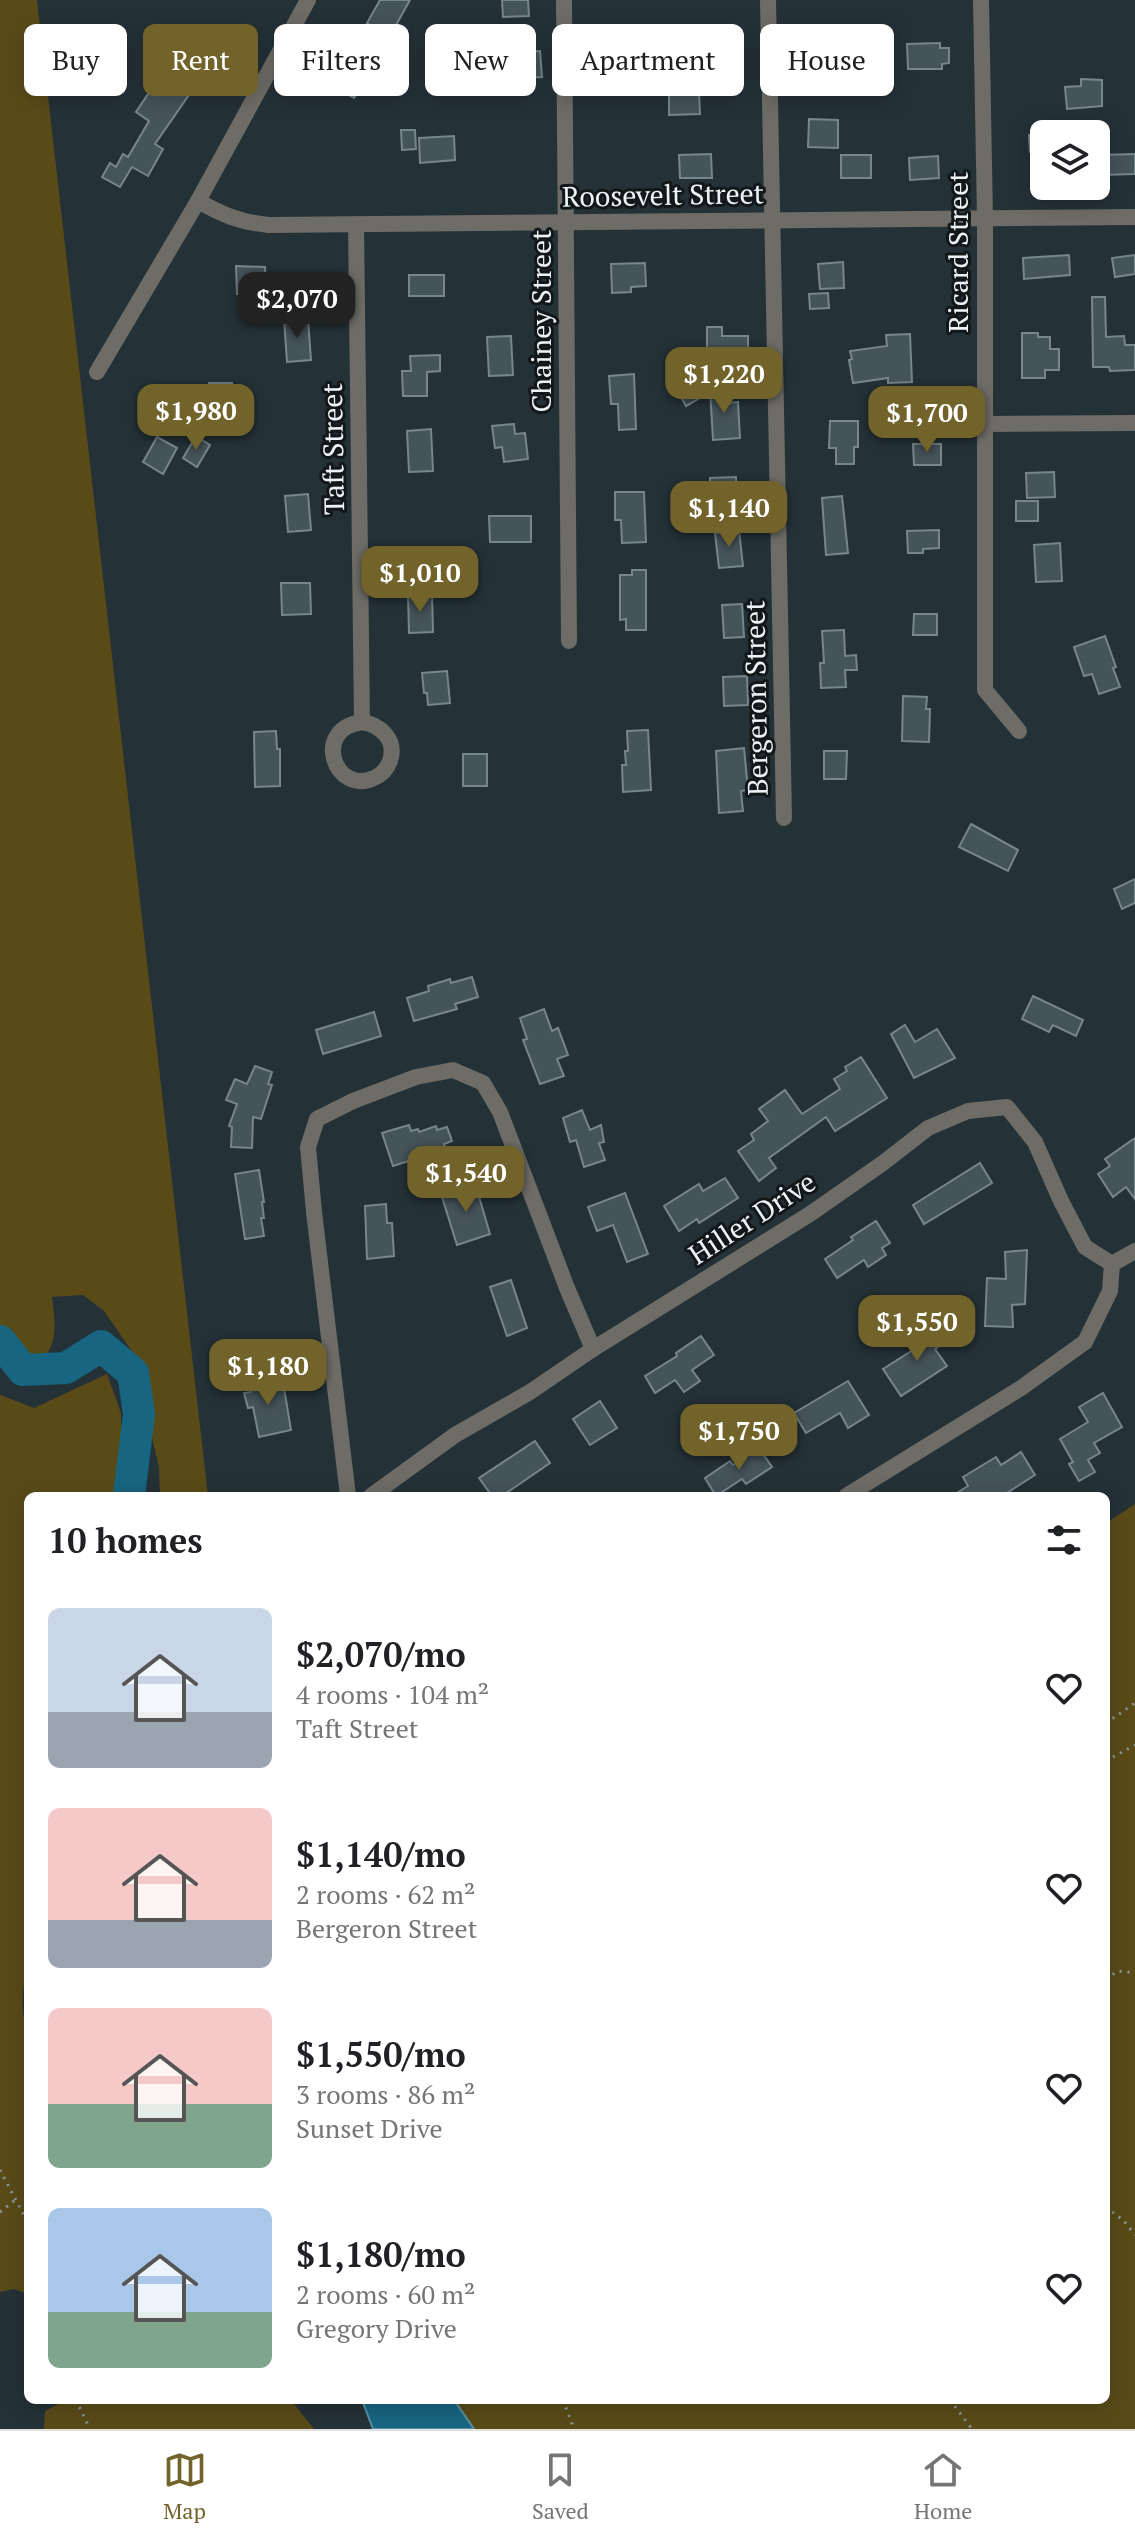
<!DOCTYPE html>
<meta charset="utf-8">
<style>
:root{--surface:#fff;--page:#f2f2f2;--text:#202124;--muted:#757577;--line:#e0e0e0;--accent:#72632b}
body{margin:0;font-family:"PT Serif",serif;background:var(--page);color:var(--text);height:100vh;display:flex;flex-direction:column;font-size:30px;white-space:nowrap}
*{box-sizing:border-box;margin:0}
p{font-size:26px;color:var(--muted)}
.icon{flex:none;width:44px;height:44px;fill:none;stroke:currentColor;stroke-width:2;stroke-linecap:round;stroke-linejoin:round}
.map{position:relative;flex:1;overflow:hidden}
.side{position:absolute;left:24px;top:1492px;width:1086px;height:912px;display:flex;flex-direction:column;background:var(--surface);border-radius:12px;box-shadow:0 4px 20px #0003}
.side>*{flex:none}
.banner{position:absolute;left:24px;top:24px;width:1088px;height:72px;display:flex;gap:16px}
.fabs{position:absolute;left:1030px;top:120px;display:grid;gap:16px}
.fabs a{display:grid;place-items:center;width:80px;height:80px;border-radius:12px;background:var(--surface);box-shadow:0 4px 20px #0003;font-size:40px}
.price{position:absolute;translate:-50% -68px;padding:0 18px;border-radius:16px;background:var(--accent);color:#fff;font-size:26px;line-height:52px;filter:drop-shadow(0 2px 4px #0008)}
.price::after{content:'';position:absolute;left:50%;top:48px;width:24px;height:18px;margin-left:-12px;background:inherit;clip-path:polygon(0 0,100% 0,50% 100%)}
.price.active{background:#222;color:#fff}
ul{padding:0;list-style:none}
li{display:flex;align-items:center;gap:24px;height:200px;padding:0 24px}
li span{display:grid;place-items:center;flex:none;width:224px;height:160px;border-radius:12px;color:#555}
li>.icon{margin-inline-start:auto}
span .icon{width:96px;height:96px;fill:#fffc;stroke-width:1}
li b{font-size:34px}
h2{display:flex;justify-content:space-between;align-items:center;height:96px;padding:0 24px;font-size:34px}
.chip{padding:0 28px;border-radius:12px;background:var(--surface);box-shadow:0 4px 20px #0003;font-size:28px;line-height:72px}
.chip.active{background:var(--accent);color:#fff}
.tabs{display:flex;justify-content:space-around;align-items:center;height:112px;border-top:2px solid var(--line);background:var(--surface);font-size:22px;color:var(--muted)}
.tabs a{display:grid;justify-items:center;gap:4px}
.tabs .active{color:var(--accent)}
.map>svg:first-child{display:block}
</style>
<div class="map">
<svg width="1135" height="2429" viewBox="0 0 1135 2429">
<rect width="100%" height="100%" fill="#243137"/>
<g fill="#594b18">
<path d="M0,0h37l171,1496h-48l-1,-29 -28,-117 -27,-39 -21,-16 -31,2c3,27 8,49 -16,68l-29,-12 -7,-12z"/>
<path d="M107,1374l14,39 1,83h-94v460c-3,24 -10,54 0,76v262l-14,-5 -14,3v-897l34,13z"/>
<path d="M1135,1504v925h-676l-18,-29h665v-877z"/>
<path d="M66,2400h228l1,5 19,24h-270l1,-18z"/>
</g>
<path fill="#176580" stroke="#5790a4" stroke-width="2" d="M362,2400h92l20,29h-101z"/>
<g fill="none" stroke-linecap="round" stroke-linejoin="round">
<path stroke="#176580" stroke-width="32" d="M0,1341l23,29 43,-2 35,-22 32,27 6,41 -10,82"/>
</g>
<g fill="#45535a" stroke="#77868d" stroke-width="2">
<path d="M380,0h30l-20,36 -23,-13z"/>
<path d="M502,0h26l1,16 -26,1z"/>
<path d="M601,25h30l1,24 -30,1z"/>
<path d="M699,34h22l1,23h-23z"/>
<path d="M837,43h22l-1,20h-21z"/>
<path d="M940,43v5h9v15l-7,1v5h-34l-1,-25z"/>
<path d="M540,51l2,26 -19,1 -1,-26z"/>
<path d="M349,56l24,14 -19,28 -22,-13z"/>
<path d="M181,66l19,13 -45,65 8,5 -15,27 -16,-9 -12,20 -18,-10 8,-14 6,4 7,-13 5,3 21,-36 -13,-9 16,-24 3,2 11,-15 6,4z"/>
<path d="M1081,79l21,1v26l-35,3 -2,-22 16,-1z"/>
<path d="M699,91l1,23 -31,1v-23z"/>
<path d="M809,119l29,1v28l-30,-1z"/>
<path d="M401,130h14l1,19 -14,1z"/>
<path d="M1044,134v17l-14,1 -1,-17z"/>
<path d="M454,136l1,24 -35,3 -1,-25z"/>
<path d="M711,154l1,24h-32l-1,-23z"/>
<path d="M1135,154v20l-33,1 -1,-20z"/>
<rect x="841" y="155" width="30" height="23"/>
<path d="M938,156l1,22 -29,2 -1,-22z"/>
<path d="M1069,255l1,20 -46,4 -1,-21z"/>
<path d="M1135,255v19l-20,3 -3,-19z"/>
<path d="M843,262l1,26 -24,1 -2,-25z"/>
<path d="M645,263l1,23 -15,1v5l-19,1 -1,-29z"/>
<path d="M236,266l29,1 1,27h-29z"/>
<rect x="409" y="275" width="35" height="21"/>
<path d="M828,293l1,15 -19,1 -1,-15z"/>
<path d="M1092,297h13l1,40 18,-1 1,9h10v25l-25,1 -1,-4h-16z"/>
<path d="M308,318l3,42 -24,2 -3,-43z"/>
<path d="M707,327h15v9h26v15l-6,1v4h-35z"/>
<path d="M1022,333h16v4h12v12h9v21h-14v8h-23z"/>
<path d="M910,334l2,48 -24,1v-5l-35,5 -4,-23 3,-1 -2,-8 37,-5 -1,-11z"/>
<path d="M511,336l2,39 -24,1 -2,-39z"/>
<path d="M440,355v16l-13,1v24h-24l-1,-25h9l-1,-15z"/>
<path d="M634,374l2,55 -17,1 -1,-26h-7l-2,-28z"/>
<path d="M695,377l10,18 -19,11 -10,-18z"/>
<path d="M209,383h23l1,30h-24z"/>
<path d="M729,388l1,15 8,-1 2,36 -27,2 -3,-51z"/>
<path d="M830,421h28v26h-4v17h-18v-16h-7z"/>
<path d="M514,424l1,10 10,-1 3,26 -24,3 -2,-15 -7,1 -3,-22z"/>
<path d="M431,429l2,42 -24,1 -2,-41z"/>
<path d="M196,436l14,9 -13,22 -14,-9z"/>
<path d="M157,437l20,11 -14,26 -20,-12z"/>
<path d="M913,444h28v21h-27z"/>
<path d="M1054,472l1,25 -28,1 -1,-25z"/>
<path d="M736,477v25h-26v-24z"/>
<path d="M615,492h29l2,50 -24,1 -1,-23h-6z"/>
<path d="M308,494l3,36 -23,2 -3,-36z"/>
<path d="M842,496l6,57 -22,2 -4,-57z"/>
<rect x="1016" y="501" width="22" height="20"/>
<path d="M489,516h42v26h-41z"/>
<path d="M739,530l4,36 -24,2 -4,-35z"/>
<path d="M939,530v18l-16,1v4h-15l-1,-22z"/>
<path d="M1060,543l2,38 -26,1 -2,-37z"/>
<path d="M632,570h14v60h-20v-11l-6,1v-45h12z"/>
<path d="M281,583h29l1,31 -29,1z"/>
<path d="M432,594l1,38 -24,1 -1,-38z"/>
<path d="M742,604l2,33 -20,1 -2,-33z"/>
<path d="M914,614h23v21h-24z"/>
<path d="M844,630l1,26 11,-1 1,15h-12l1,17 -25,1 -1,-25h4l-2,-32z"/>
<path d="M1105,636l11,31 -3,1 7,19 -21,7 -7,-20 -8,2 -10,-29z"/>
<path d="M447,671l3,32 -22,2 -1,-12h-3l-2,-20z"/>
<path d="M747,676l1,29 -24,1 -1,-29z"/>
<path d="M903,696l24,1 -1,12h4l-1,33 -27,-1z"/>
<path d="M648,730l3,60 -28,2 -1,-27h4l-1,-14h3l-1,-20z"/>
<path d="M276,731l1,18h3v37l-25,1 -1,-55z"/>
<path d="M744,748l4,42 -7,1 2,20 -24,2 -3,-62z"/>
<path d="M824,751h23l-1,28h-22z"/>
<rect x="463" y="754" width="24" height="32"/>
<path d="M971,824l47,26 -10,21 -49,-24z"/>
<path d="M1135,879v24l-13,6 -8,-20z"/>
<path d="M472,977l6,20 -23,7 2,5 -43,12 -7,-23 22,-7 -1,-5 22,-7 1,4z"/>
<path d="M1033,996l50,24 -7,16 -23,-11 -4,7 -27,-13z"/>
<path d="M544,1009l8,22 6,-3 10,27 -11,4 7,17 -24,8 -17,-44 4,-1 -7,-21z"/>
<path d="M374,1012l7,24 -58,18 -7,-24z"/>
<path d="M905,1025l10,17 22,-13 18,29 -41,20 -23,-44z"/>
<path d="M861,1057l26,41 -52,33 -9,-14 -57,41 7,10 -17,13 -21,-30 16,-11 -3,-6 17,-13 -9,-12 26,-19 17,24 38,-25 -6,-10 13,-8 -2,-4z"/>
<path d="M255,1066l17,6 -4,12 4,1 -11,34 -8,-2 -1,31 -21,-1 1,-20 -3,-1 8,-22 -11,-4 9,-21 12,5z"/>
<path d="M582,1110l8,20 11,-5 3,17 -5,1 6,17 -21,7 -8,-27 -6,2 -7,-24z"/>
<path d="M409,1125l2,6 7,-2 1,3 17,-6 1,4 10,-3 5,14 -8,3 2,5 -53,17 -11,-33z"/>
<path d="M1135,1138v61l-9,-12 -13,10 -15,-23 12,-8 -5,-7z"/>
<path d="M980,1163l12,20 -68,41 -11,-19z"/>
<path d="M259,1170l5,32h-2l2,16h-3l3,18 -19,3 -10,-65z"/>
<path d="M725,1178l13,20 -39,25 -2,-4 -18,12 -15,-25 35,-22 4,7z"/>
<path d="M475,1183l15,51 -33,11 -16,-51z"/>
<path d="M625,1193l23,61 -21,8 -14,-37 -16,6 -9,-24z"/>
<path d="M386,1204l1,19h5l2,33 -27,3 -2,-53z"/>
<path d="M876,1221l14,22 -8,5 4,7 -18,12 -4,-7 -27,18 -12,-19 28,-19 -2,-3z"/>
<path d="M1027,1250l-2,54 -13,1 1,22 -28,-1 2,-48 19,1 -1,-27z"/>
<path d="M511,1280l16,48 -20,8 -17,-49z"/>
<path d="M928,1326l13,19 -6,4 12,17 -46,30 -18,-27 33,-21 -6,-10z"/>
<path d="M701,1336l13,19 -22,15 8,11 -16,11 -9,-12 -20,13 -10,-17 32,-20 -1,-3z"/>
<path d="M274,1376l3,14 7,-2 7,42 -32,7 -6,-30 -5,1 -4,-15 7,-1 -2,-11z"/>
<path d="M848,1381l21,34 -21,13 -8,-15 -34,20 -12,-20z"/>
<path d="M1103,1393l19,34 -28,16 6,10 -12,7 7,12 -16,9 -10,-17 4,-2 -13,-23 28,-17 -9,-15z"/>
<path d="M600,1401l17,27 -27,17 -17,-26z"/>
<path d="M535,1441l15,22 -48,33h-10l-13,-18z"/>
<path d="M759,1448l13,19 -26,17 -4,-5 -26,17 -11,-18 25,-17 3,4z"/>
<path d="M1021,1452l14,23 -33,21h-50l16,-10 -5,-9 33,-20 5,8z"/>
</g>
<g fill="none" stroke-linecap="round" stroke-linejoin="round">
<g stroke="#8c969b" stroke-width="3" stroke-dasharray="2 6" stroke-linecap="butt">
<path d="M1106,1723l29,-20"/>
<path d="M1106,1761l29,-16"/>
<path d="M1106,1979l12,-8 17,2"/>
<path d="M0,2170l28,53"/>
<path d="M1106,2207l18,14 11,14"/>
<path d="M0,2212l15,-12"/>
<path d="M76,2400l14,29"/>
<path d="M563,2400l11,29"/>
<path d="M950,2400l22,29"/>
</g>
<g stroke="#6e6c66" stroke-width="16">
<path d="M564,0l5,641"/>
<path d="M768,0l16,818"/>
<path d="M981,0l4,218v472l34,41"/>
<path d="M198,201c25,14 41,21 71,24l866,-8"/>
<path d="M356,224l6,498c-51,7 -27,74 12,56 7,-3 13,-9 16,-17 7,-21 -9,-36 -28,-39"/>
<path d="M97,372l101,-171 110,-201"/>
<path d="M985,424l150,-1"/>
<path d="M348,1496l-34,-284 -6,-65 9,-28 36,-18 63,-24 37,-7 30,13 17,29 67,176 26,61"/>
<path d="M371,1496l84,-61 75,-43 63,-43 217,-135 73,-51 45,-35 40,-17 39,-4 28,35 26,59 24,46 27,17"/>
<path d="M846,1496l175,-108 64,-46 25,-51 2,-27 23,-13"/>
</g>
</g>
<g text-anchor="middle" stroke-width="6" stroke-linejoin="round" paint-order="stroke">
<g font-size="28" fill="#ebf3f7" stroke="#12181a">
<text transform="translate(663 195) rotate(-1)" y="10">Roosevelt Street</text>
<text transform="translate(958 252) rotate(-90)" y="10">Ricard Street</text>
<text transform="translate(541 321) rotate(-90)" y="10">Chainey Street</text>
<text transform="translate(333 449) rotate(-91)" y="10">Taft Street</text>
<text transform="translate(756 698) rotate(-91)" y="10">Bergeron Street</text>
<text transform="translate(752 1218) rotate(-33)" y="10">Hiller Drive</text>
</g>
</g>
</svg>
<div class="fabs">
<a><svg class="icon" aria-label="layers" viewBox="0 0 24 24"><path d="M12 4l9 5-9 5-9-5zM3 14l9 5 9-5"/></svg></a>
</div>
<b class="price active" style="left:297px;top:340px">$2,070</b>
<b class="price" style="left:724px;top:415px">$1,220</b>
<b class="price" style="left:196px;top:452px">$1,980</b>
<b class="price" style="left:927px;top:454px">$1,700</b>
<b class="price" style="left:729px;top:549px">$1,140</b>
<b class="price" style="left:420px;top:614px">$1,010</b>
<b class="price" style="left:466px;top:1214px">$1,540</b>
<b class="price" style="left:917px;top:1363px">$1,550</b>
<b class="price" style="left:268px;top:1407px">$1,180</b>
<b class="price" style="left:739px;top:1472px">$1,750</b>
<div class="banner">
<a class="chip">Buy</a>
<a class="chip active">Rent</a>
<a class="chip">Filters</a>
<a class="chip">New</a>
<a class="chip">Apartment</a>
<a class="chip">House</a>
</div>
<section class="side">
<h2>10 homes<svg class="icon" aria-label="filters" viewBox="0 0 24 24"><path d="M4 7h16M4 17h16"/><circle cx="9" cy="7" r="2"/><circle cx="15" cy="17" r="2"/></svg></h2>
<ul>
<li><span style="background:linear-gradient(#c9d6e8 65%,#9aa5b1 0)"><svg class="icon" aria-label="home" viewBox="0 0 24 24"><path d="M3 11l9-7 9 7M6 9v11h12V9"/></svg></span><div><b>$2,070/mo</b><p>4 rooms · 104 m²</p><p>Taft Street</p></div><svg class="icon" aria-label="heart" viewBox="0 0 24 24"><path d="M12 20l-8-8c-3-5 5-10 8-4 3-6 11-1 8 4z"/></svg></li>
<li><span style="background:linear-gradient(#f6c9c9 70%,#9aa5b1 0)"><svg class="icon" aria-label="home" viewBox="0 0 24 24"><path d="M3 11l9-7 9 7M6 9v11h12V9"/></svg></span><div><b>$1,140/mo</b><p>2 rooms · 62 m²</p><p>Bergeron Street</p></div><svg class="icon" aria-label="heart" viewBox="0 0 24 24"><path d="M12 20l-8-8c-3-5 5-10 8-4 3-6 11-1 8 4z"/></svg></li>
<li><span style="background:linear-gradient(#f6c9c9 60%,#7fa58c 0)"><svg class="icon" aria-label="home" viewBox="0 0 24 24"><path d="M3 11l9-7 9 7M6 9v11h12V9"/></svg></span><div><b>$1,550/mo</b><p>3 rooms · 86 m²</p><p>Sunset Drive</p></div><svg class="icon" aria-label="heart" viewBox="0 0 24 24"><path d="M12 20l-8-8c-3-5 5-10 8-4 3-6 11-1 8 4z"/></svg></li>
<li><span style="background:linear-gradient(#a9c7e8 65%,#7fa58c 0)"><svg class="icon" aria-label="home" viewBox="0 0 24 24"><path d="M3 11l9-7 9 7M6 9v11h12V9"/></svg></span><div><b>$1,180/mo</b><p>2 rooms · 60 m²</p><p>Gregory Drive</p></div><svg class="icon" aria-label="heart" viewBox="0 0 24 24"><path d="M12 20l-8-8c-3-5 5-10 8-4 3-6 11-1 8 4z"/></svg></li>
</ul>
</section>
</div>
<nav class="tabs">
<a class="active"><svg class="icon" aria-label="map" viewBox="0 0 24 24"><path d="M3 6l6-2 6 2 6-2v14l-6 2-6-2-6 2zM9 4v14M15 6v14"/></svg>Map</a>
<a><svg class="icon" aria-label="saved" viewBox="0 0 24 24"><path d="M7 4h10v16l-5-4-5 4z"/></svg>Saved</a>
<a><svg class="icon" aria-label="home" viewBox="0 0 24 24"><path d="M3 11l9-7 9 7M6 9v11h12V9"/></svg>Home</a>
</nav>
